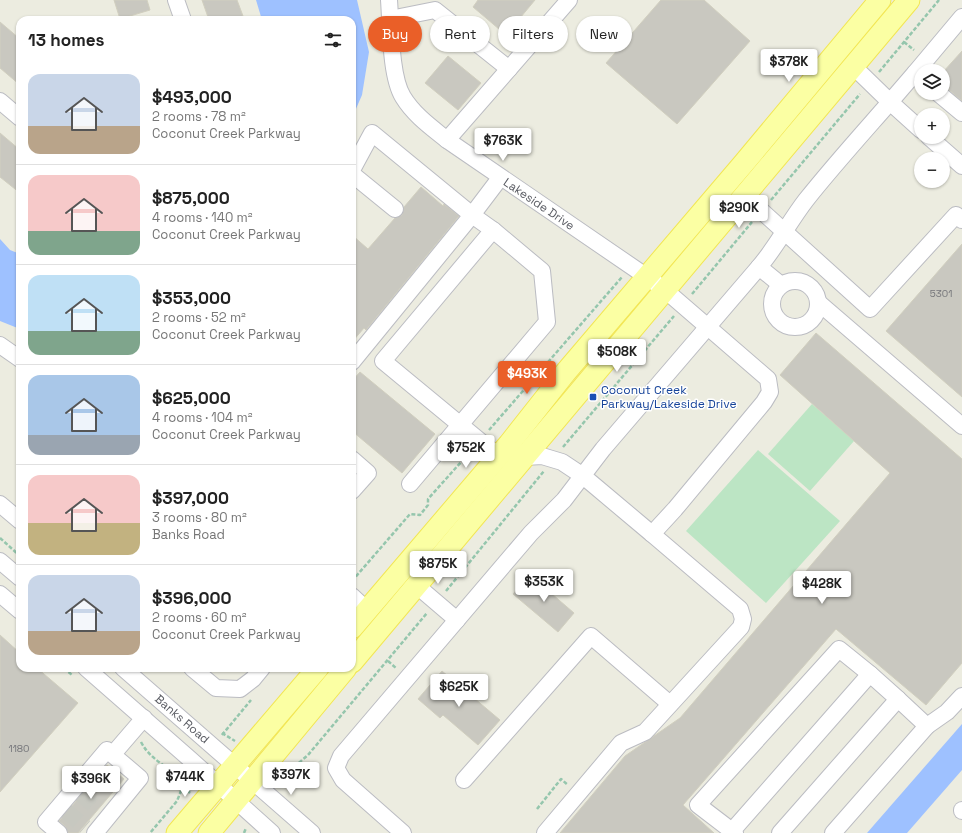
<!DOCTYPE html>
<meta charset="utf-8">
<style>
:root{--surface:#fff;--page:#f2f2f2;--text:#222;--muted:#767676;--line:#e0e0e0;--accent:#ea5f28}
body{margin:0;font-family:"Space Grotesk",sans-serif;background:var(--page);color:var(--text);height:100vh;display:flex;flex-direction:column;font-size:15px;white-space:nowrap}
*{box-sizing:border-box;margin:0}
p{font-size:13px;color:var(--muted)}
.icon{flex:none;width:22px;height:22px;fill:none;stroke:currentColor;stroke-width:2;stroke-linecap:round;stroke-linejoin:round}
.map{position:relative;flex:1;overflow:hidden}
.panel{position:absolute;left:16px;top:16px;width:340px;height:656px;display:flex;flex-direction:column;background:var(--surface);border-radius:12px;box-shadow:0 1px 3px #0004}
.panel>*{flex:none}
.guide{position:absolute;left:368px;top:16px;width:380px;height:36px;display:flex;gap:8px}
.controls{position:absolute;left:914px;top:64px;display:grid;gap:8px}
.controls a{display:grid;place-items:center;width:36px;height:36px;border-radius:50%;background:var(--surface);box-shadow:0 1px 3px #0004;font-size:20px}
.price{position:absolute;translate:-50% -34px;padding:0 9px;border-radius:4px;background:#fff;color:#222;font-size:13px;line-height:26px;filter:drop-shadow(0 1px 2px #0008)}
.price::after{content:'';position:absolute;left:50%;top:24px;width:12px;height:9px;margin-left:-6px;background:inherit;clip-path:polygon(0 0,100% 0,50% 100%)}
.price.current{background:var(--accent);color:#fff}
ul{padding:0;list-style:none}
li{display:flex;align-items:center;gap:12px;height:100px;padding:0 12px}
li+li{border-top:1px solid var(--line)}
li span{display:grid;place-items:center;flex:none;width:112px;height:80px;border-radius:12px;color:#555}
li>.icon{margin-inline-start:auto}
span .icon{width:48px;height:48px;fill:#fffc;stroke-width:1}
li b{font-size:17px}
h2{display:flex;justify-content:space-between;align-items:center;height:48px;padding:0 12px;font-size:17px}
.tag{padding:0 14px;border-radius:18px;background:var(--surface);box-shadow:0 1px 3px #0004;font-size:14px;line-height:36px}
.tag.current{background:var(--accent);color:#fff}
.map>svg:first-child{display:block}
</style>
<div class="map">
<svg width="962" height="833" viewBox="0 0 962 833">
<rect width="100%" height="100%" fill="#ecece0"/>
<g fill="#bce5c4">
<path d="M812,404l42,37 -44,50 -42,-37z"/>
<path d="M758,450l82,71 -74,82 -80,-72z"/>
</g>
<g fill="#9ec1ff">
<path d="M256,0h101l12,52 -7,43 -10,23v-98h-90z"/>
<path d="M0,239l10,11 10,4v75l-20,-8z"/>
<path d="M962,724v46l-55,63h-40z"/>
</g>
<g fill="#c9c8c0" stroke="#d1cfbf">
<path d="M114,0h33l3,10 -30,9z"/>
<path d="M202,0h35l6,16 -11,4h-23z"/>
<path d="M478,0h57l-29,35 -33,-28z"/>
<path d="M661,0h43l46,41 -73,83 -71,-61z"/>
<path d="M0,22l20,17v46l-20,-17z"/>
<path d="M962,51v50l-19,-16v-13z"/>
<path d="M448,56l33,27 -23,27 -33,-27z"/>
<path d="M0,133l20,17v43l-20,-16z"/>
<path d="M421,187l22,19 1,-2 15,12 -93,114 -2,-2 -12,14v-107l16,14 27,-31 7,-3 2,-8z"/>
<path d="M962,244v153l-76,-66z"/>
<path d="M816,333l146,126v204l-36,42 -90,-76 -153,176 31,28h-154l65,-77 55,-38 210,-245 -110,-98z"/>
<path d="M360,372l75,62 -33,39 -50,-42v-50z"/>
<path d="M530,575l44,38 -16,19 -45,-38z"/>
<path d="M0,635l20,18v15h17l41,35 -78,89z"/>
<path d="M442,671l58,49 -22,25 -35,-30 -3,3 -22,-19z"/>
<path d="M107,765l17,14 -46,54h-10l-3,-7 -6,-5z"/>
</g>
<g fill="none" stroke-linecap="round" stroke-linejoin="round">
<g stroke="#c7c8c0" stroke-width="16" stroke-dasharray="16 8" stroke-linecap="butt">
<path d="M97,776l18,16"/>
<path d="M81,794l18,16"/>
<path d="M66,811l19,16"/>
</g>
<g stroke="#bbbcc2" stroke-width="18">
<g id="minor">
<path d="M176,0l7,20"/>
<path d="M389,0c2,25 1,76 14,97 11,18 28,30 44,43l200,137 18,13 103,89 2,13 -6,10 -89,107 -23,25 88,75 3,10 -2,8 -96,105 -24,11 -76,90"/>
<path d="M390,19l45,-9 74,59"/>
<path d="M854,67l36,35 25,-29"/>
<path d="M921,78l-6,-5 47,-56"/>
<path d="M938,93l24,20"/>
<path d="M0,101l20,17"/>
<path d="M929,137l33,29"/>
<path d="M447,140l122,-140"/>
<path d="M352,170l20,-37 100,82 -120,147"/>
<path d="M352,174l43,35"/>
<path d="M745,196l125,113 86,-94 6,5"/>
<path d="M493,230l-110,131 115,95"/>
<circle cx="795" cy="304" r="23"/>
<path d="M781,285l-22,-18c18,-21 30,-45 47,-67 27,-34 56,-66 84,-98l31,28"/>
<path d="M819,303l143,123"/>
<path d="M0,345l20,14"/>
<path d="M525,457l17,-1 20,6 21,14 69,58"/>
<path d="M352,459l16,14 -16,18"/>
<path d="M410,484l137,-162 -5,-51 -49,-41 -21,-15 28,-37"/>
<path d="M0,504l20,17"/>
<path d="M0,561l20,17"/>
<path d="M416,585l41,35"/>
<path d="M0,594l20,17"/>
<path d="M352,596l15,14"/>
<path d="M86,668l105,92 81,73"/>
<path d="M123,668l189,165"/>
<path d="M192,668l24,20 24,1 13,-10 9,-11"/>
<path d="M113,754l31,-36"/>
<path d="M464,780l127,-144 79,68"/>
<path d="M962,810v1"/>
<path d="M732,831l-34,-26 141,-156 31,25"/>
<path d="M59,833l-13,-11 61,-72 33,28 -45,55"/>
<path d="M403,833l-60,-53 -7,-12 5,-12 190,-223 33,-33 39,-51 156,-182"/>
<path d="M735,833l-3,-2 138,-157 28,25"/>
<path d="M780,833l118,-134 29,27"/>
<path d="M833,833l94,-107 20,-14 15,-16"/>
</g>
</g>
<g stroke="#f2e653" stroke-width="23">
<g id="major">
<path d="M352,628l157,-184 56,-71 179,-210 136,-163"/>
<path d="M352,662l557,-662"/>
<path d="M177,833l141,-165"/>
<path d="M209,833l137,-165"/>
</g>
</g>
<g stroke="#95c6ad" stroke-width="2.5" stroke-dasharray="4 2" stroke-linecap="butt">
<path d="M904,42l10,8"/>
<path d="M879,72l60,-72"/>
<path d="M771,200l89,-106"/>
<path d="M692,294l60,-72"/>
<path d="M489,430l133,-153"/>
<path d="M563,447l111,-131"/>
<path d="M0,538l20,18"/>
<path d="M352,581l58,-67 10,1 8,-10v-6l42,-47"/>
<path d="M446,591l98,-120"/>
<path d="M388,661l8,7"/>
<path d="M64,668l8,7"/>
<path d="M222,733l13,8"/>
<path d="M222,735l29,-35"/>
<path d="M141,742c11,21 31,24 42,44l-6,15 -27,32"/>
<path d="M189,776l-6,10 7,7"/>
<path d="M278,784l9,-11 21,-18 119,-142"/>
<path d="M537,809l24,-30 7,6"/>
<path d="M244,833l2,-5"/>
</g>
<use href="#minor" stroke="#fff" stroke-width="16"/>
<use href="#major" stroke="#fbffa3" stroke-width="21"/>
</g>
<rect fill="#1a4fb4" stroke="#fff" stroke-width="1.5" x="589" y="393" width="8" height="8" rx="2"/>
<g text-anchor="middle" stroke-width="3" stroke-linejoin="round" paint-order="stroke">
<g font-size="10" fill="#75767a">
<text x="941" y="297">5301</text>
<text x="19" y="752">1180</text>
</g>
<g font-size="12" fill="#595b62" stroke="#fff">
<text transform="translate(539 204) rotate(34)" y="4">Lakeside Drive</text>
<text transform="translate(182 719) rotate(41)" y="4">Banks Road</text>
</g>
<g font-size="12" fill="#164399" stroke="#fff" text-anchor="start">
<text x="601" y="394">Coconut Creek<tspan x="601" dy="14">Parkway/Lakeside Drive</tspan></text>
</g>
</g>
</svg>
<div class="controls">
<a><svg class="icon" aria-label="layers" viewBox="0 0 24 24"><path d="M12 4l9 5-9 5-9-5zM3 14l9 5 9-5"/></svg></a>
<a>+</a>
<a>−</a>
</div>
<b class="price" style="left:789px;top:83px">$378K</b>
<b class="price" style="left:503px;top:162px">$763K</b>
<b class="price" style="left:739px;top:229px">$290K</b>
<b class="price" style="left:617px;top:373px">$508K</b>
<b class="price current" style="left:527px;top:395px">$493K</b>
<b class="price" style="left:466px;top:469px">$752K</b>
<b class="price" style="left:438px;top:585px">$875K</b>
<b class="price" style="left:544px;top:603px">$353K</b>
<b class="price" style="left:822px;top:605px">$428K</b>
<b class="price" style="left:459px;top:708px">$625K</b>
<b class="price" style="left:291px;top:796px">$397K</b>
<b class="price" style="left:185px;top:798px">$744K</b>
<b class="price" style="left:91px;top:800px">$396K</b>
<div class="guide">
<a class="tag current">Buy</a>
<a class="tag">Rent</a>
<a class="tag">Filters</a>
<a class="tag">New</a>
</div>
<section class="panel">
<h2>13 homes<svg class="icon" aria-label="filters" viewBox="0 0 24 24"><path d="M4 7h16M4 17h16"/><circle cx="9" cy="7" r="2"/><circle cx="15" cy="17" r="2"/></svg></h2>
<ul>
<li><span style="background:linear-gradient(#c9d6e8 65%,#b9a48a 0)"><svg class="icon" aria-label="home" viewBox="0 0 24 24"><path d="M3 11l9-7 9 7M6 9v11h12V9"/></svg></span><div><b>$493,000</b><p>2 rooms · 78 m²</p><p>Coconut Creek Parkway</p></div></li>
<li><span style="background:linear-gradient(#f6c9c9 70%,#7fa58c 0)"><svg class="icon" aria-label="home" viewBox="0 0 24 24"><path d="M3 11l9-7 9 7M6 9v11h12V9"/></svg></span><div><b>$875,000</b><p>4 rooms · 140 m²</p><p>Coconut Creek Parkway</p></div></li>
<li><span style="background:linear-gradient(#bfe0f5 70%,#7fa58c 0)"><svg class="icon" aria-label="home" viewBox="0 0 24 24"><path d="M3 11l9-7 9 7M6 9v11h12V9"/></svg></span><div><b>$353,000</b><p>2 rooms · 52 m²</p><p>Coconut Creek Parkway</p></div></li>
<li><span style="background:linear-gradient(#a9c7e8 75%,#9aa5b1 0)"><svg class="icon" aria-label="home" viewBox="0 0 24 24"><path d="M3 11l9-7 9 7M6 9v11h12V9"/></svg></span><div><b>$625,000</b><p>4 rooms · 104 m²</p><p>Coconut Creek Parkway</p></div></li>
<li><span style="background:linear-gradient(#f6c9c9 60%,#c2b280 0)"><svg class="icon" aria-label="home" viewBox="0 0 24 24"><path d="M3 11l9-7 9 7M6 9v11h12V9"/></svg></span><div><b>$397,000</b><p>3 rooms · 80 m²</p><p>Banks Road</p></div></li>
<li><span style="background:linear-gradient(#c9d6e8 70%,#b9a48a 0)"><svg class="icon" aria-label="home" viewBox="0 0 24 24"><path d="M3 11l9-7 9 7M6 9v11h12V9"/></svg></span><div><b>$396,000</b><p>2 rooms · 60 m²</p><p>Coconut Creek Parkway</p></div></li>
</ul>
</section>
</div>
